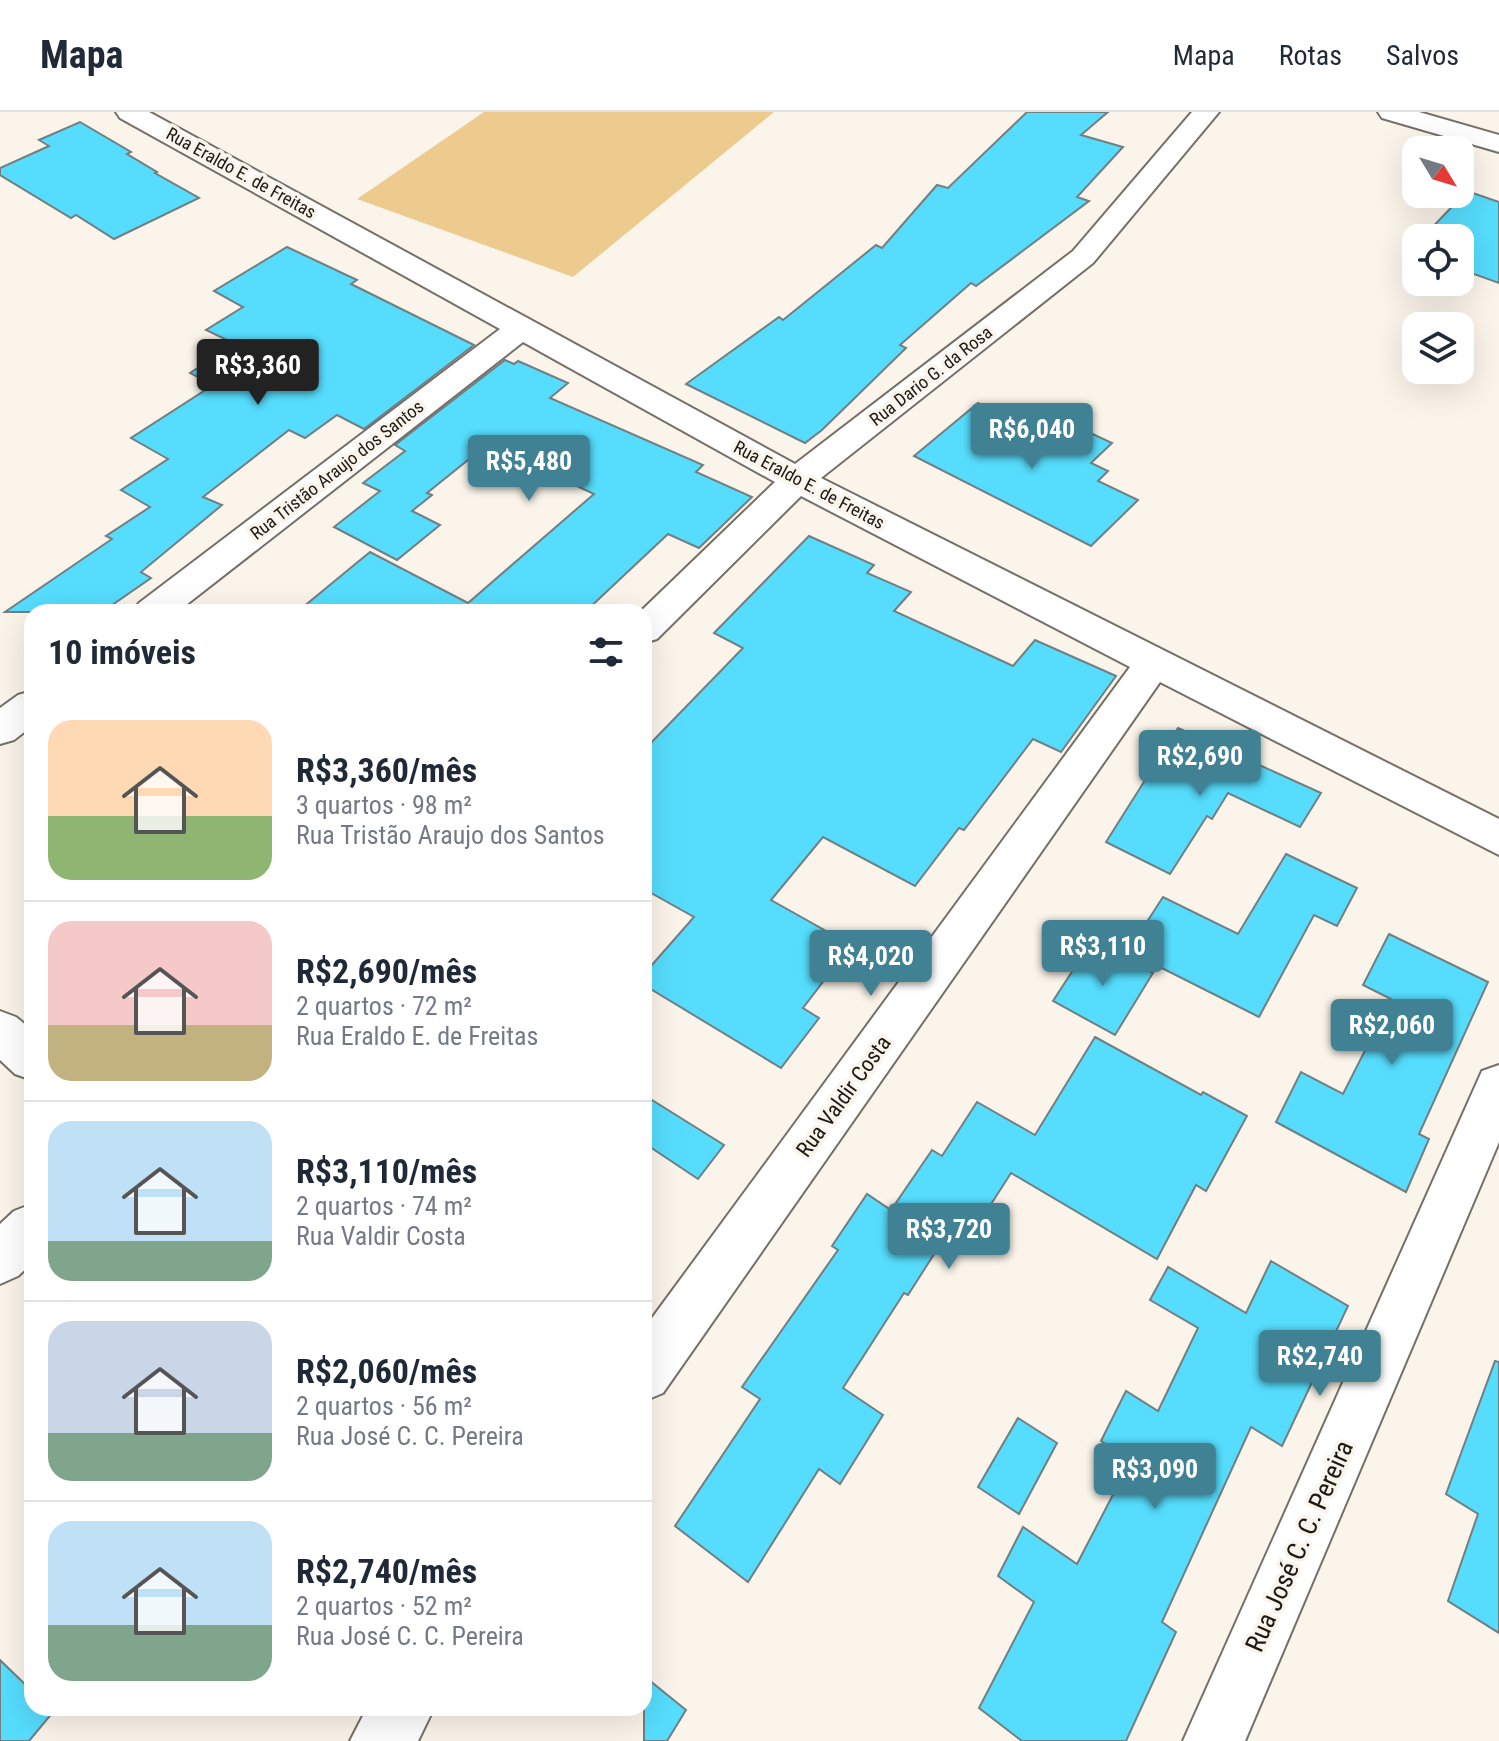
<!DOCTYPE html>
<html lang="pt">
<meta charset="utf-8">
<style>
:root{--surface:#fff;--page:#f2f2f3;--text:#1f2937;--muted:#747a83;--line:#e0e1e3;--accent:#408293}
body{margin:0;font-family:"Roboto Condensed",sans-serif;background:var(--page);color:var(--text);height:100vh;display:flex;flex-direction:column;font-size:30px;white-space:nowrap}
*{box-sizing:border-box;margin:0}
p{font-size:26px;color:var(--muted)}
.icon{flex:none;width:44px;height:44px;fill:none;stroke:currentColor;stroke-width:2;stroke-linecap:round;stroke-linejoin:round}
.map{position:relative;flex:1;overflow:hidden}
.panel{position:absolute;left:24px;top:492px;width:628px;height:1112px;display:flex;flex-direction:column;background:var(--surface);border-radius:24px;box-shadow:0 8px 32px #0002}
.panel>*{flex:none}
.needle{width:52px;rotate:128deg}
.tools{position:absolute;left:1402px;top:24px;display:grid;gap:16px}
.tools a{display:grid;place-items:center;width:72px;height:72px;border-radius:16px;background:var(--surface);box-shadow:0 8px 32px #0002;font-size:40px}
.price{position:absolute;translate:-50% -68px;padding:0 18px;border-radius:8px;background:var(--accent);color:#fff;font-size:26px;line-height:52px;filter:drop-shadow(0 2px 4px #0008)}
.price::after{content:'';position:absolute;left:50%;top:48px;width:24px;height:18px;margin-left:-12px;background:inherit;clip-path:polygon(0 0,100% 0,50% 100%)}
.price.on{background:#222;color:#fff}
ul{padding:0;list-style:none}
li{display:flex;align-items:center;gap:24px;height:200px;padding:0 24px}
li+li{border-top:2px solid var(--line)}
li span{display:grid;place-items:center;flex:none;width:224px;height:160px;border-radius:24px;color:#555}
li>.icon{margin-inline-start:auto}
span .icon{width:96px;height:96px;fill:#fffc;stroke-width:1}
li b{font-size:34px}
h2{display:flex;justify-content:space-between;align-items:center;height:96px;padding:0 24px;font-size:34px}
header{display:flex;align-items:center;gap:48px;box-sizing:border-box;height:112px;padding:0 40px;background:var(--surface);border-bottom:2px solid var(--line)}
header strong{font-size:38px}
nav{display:flex;gap:44px;margin-inline-start:auto;font-size:28px}
.map>svg:first-child{display:block}
</style>
<header>
<strong>Mapa</strong>
<nav><a>Mapa</a><a>Rotas</a><a>Salvos</a></nav>
</header>
<div class="map">
<svg width="1499" height="1629" viewBox="0 0 1499 1629">
<rect width="100%" height="100%" fill="#faf4ea"/>
<path fill="#edcb8e" d="M484,0h290l-201,165 -216,-78z"/>
<g fill="#56ddfd" stroke="#737e82" stroke-width="2">
<path d="M1027,0h81l-27,23 42,12 -46,50 12,4 -113,85 -5,-3 -71,62 6,3 -84,82 -17,13 -119,-59 93,-67 4,3 93,-75 6,3 55,-63 11,3z"/>
<path d="M80,10l51,30 -4,2 30,18 -2,1 44,25 -85,41 -38,-24 -5,3 -71,-43v-7l49,-22 -10,-6z"/>
<path d="M1467,79l32,11v81l-39,-14v-31h-38z"/>
<path d="M287,135l70,33 -6,4 123,61 -110,84 -27,-14 -32,23 -16,-8 -86,67 19,8 -81,67 10,6 -49,34h-97l107,-73 -6,-3 44,-29 -29,-17 47,-31 -37,-21 82,-53 -23,-12 45,-29 -29,-14 37,-23 -29,-16z"/>
<path d="M505,248l9,4 4,-3 50,22 -18,15 153,67 -7,7 56,25 -53,51 -31,-14 -83,78h-288l73,-60 98,51 126,-109 -106,-50 -61,49 5,2 -20,16 28,14 -43,35 -63,-33 46,-36 -17,-8 42,-32 -10,-6z"/>
<path d="M978,291l72,34 17,-15 45,21 -21,20 17,8 -10,10 40,19 -47,46 -177,-90z"/>
<path d="M809,424l65,29 -7,8 44,19 -17,19 119,55 22,-26 81,36 -55,76 -28,-13 -69,91 -5,-2 -44,58 -92,-49 -52,63 80,45 -48,63 16,10 -38,50 -137,-83v-11l50,-57 -50,-28v-139l99,-102 -29,-15z"/>
<path d="M1178,616l143,65 -21,34 -72,-34 -16,26 -5,-3 -37,58 -64,-32z"/>
<path d="M1286,742l71,34 -20,38 -23,-11 -55,102 -131,-66 35,-54 75,37z"/>
<path d="M1389,822l99,48 -69,152 10,5 -23,53 -130,-70 25,-50 42,22 48,-95 -28,-14z"/>
<path d="M1092,829l61,32 -38,62 -62,-34z"/>
<path d="M1095,925l106,58 2,-3 44,24 -41,75 -10,-6 -39,74 -146,-86 -41,64 -18,-11 -44,69 -4,-2 -61,95 40,27 -43,69 -21,-15 -71,113 -73,-56 85,-127 -18,-12 96,-137 -6,-4 35,-52 24,16 41,-60 10,6 35,-54 58,33z"/>
<path d="M644,983l80,50 -26,34 -54,-36z"/>
<path d="M1271,1149l77,45 -66,140 -31,-19 -89,195 14,10 -50,109h-104l-43,-33 55,-106 -36,-26 25,-49 54,37 54,-104 -30,-19 25,-50 32,20 40,-83 -48,-28 18,-33 78,46z"/>
<path d="M1495,1249l4,1v271l-51,-32 30,-87 -32,-20z"/>
<path d="M1018,1306l39,25 -38,71 -41,-27z"/>
<path d="M0,1548l32,31v17h18l4,3 -25,30h-29z"/>
<path d="M644,1564l42,34 -19,31h-23z"/>
</g>
<g fill="none" stroke-linecap="round" stroke-linejoin="round">
<g stroke="#757067" stroke-width="4">
<g id="minor">
<path d="M116,0h33l646,352 278,-213 119,-139h27l-126,151 -272,215 678,341v36l-339,-173 -497,711 -19,8v-72l486,-662 -329,-171 -144,143 -13,4v-31h-4l135,-130 -252,-140 -346,270h-44l6,-9 361,-274 -380,-211z"/>
<path d="M1378,0h41l80,23v17l-117,-34z"/>
<path d="M32,579v35l-18,14 -14,4v-36l18,-13z"/>
<path d="M0,899l16,6 16,13v50l-17,-6 -15,-14z"/>
<path d="M1499,953v77l-254,599h-62l299,-670z"/>
<path d="M32,1092v59l-14,13 -18,8v-60l14,-13z"/>
<path d="M367,1596h67l-16,33h-68z"/>
</g>
</g>
<use href="#minor" fill="#fff" fill-rule="evenodd"/>
</g>
<g text-anchor="middle" stroke-width="7" stroke-linejoin="round" paint-order="stroke">
<g font-size="18" fill="#1b1916" stroke="#faf4ea">
<text transform="translate(241 61) rotate(29)" y="6">Rua Eraldo E. de Freitas</text>
<text transform="translate(931 264) rotate(-38)" y="6">Rua Dario G. da Rosa</text>
<text transform="translate(337 358) rotate(-38)" y="6">Rua Tristão Araujo dos Santos</text>
<text transform="translate(809 373) rotate(28)" y="6">Rua Eraldo E. de Freitas</text>
</g>
<g font-size="22" fill="#1b1916" stroke="#faf4ea">
<text transform="translate(843 984) rotate(-54)" y="8">Rua Valdir Costa</text>
</g>
<g font-size="26" fill="#1b1916" stroke="#faf4ea">
<text transform="translate(1299 1434) rotate(-66)" y="9">Rua José C. C. Pereira</text>
</g>
</g>
</svg>
<div class="tools">
<a><svg class="needle" viewBox="-14 -14 28 28"><path d="M0-13l5 13h-10z" fill="#e53935"/><path d="M0 13l5-13h-10z" fill="#747a83"/></svg></a>
<a><svg class="icon" aria-label="locate" viewBox="0 0 24 24"><circle cx="12" cy="12" r="6"/><path d="M12 2v4M12 18v4M2 12h4M18 12h4"/></svg></a>
<a><svg class="icon" aria-label="layers" viewBox="0 0 24 24"><path d="M12 4l9 5-9 5-9-5zM3 14l9 5 9-5"/></svg></a>
</div>
<b class="price on" style="left:258px;top:295px">R$3,360</b>
<b class="price" style="left:1032px;top:359px">R$6,040</b>
<b class="price" style="left:529px;top:391px">R$5,480</b>
<b class="price" style="left:1200px;top:686px">R$2,690</b>
<b class="price" style="left:1103px;top:876px">R$3,110</b>
<b class="price" style="left:871px;top:886px">R$4,020</b>
<b class="price" style="left:1392px;top:955px">R$2,060</b>
<b class="price" style="left:949px;top:1159px">R$3,720</b>
<b class="price" style="left:1320px;top:1286px">R$2,740</b>
<b class="price" style="left:1155px;top:1399px">R$3,090</b>
<section class="panel">
<h2>10 imóveis<svg class="icon" aria-label="filters" viewBox="0 0 24 24"><path d="M4 7h16M4 17h16"/><circle cx="9" cy="7" r="2"/><circle cx="15" cy="17" r="2"/></svg></h2>
<ul>
<li><span style="background:linear-gradient(#ffd9b3 60%,#8fb573 0)"><svg class="icon" aria-label="home" viewBox="0 0 24 24"><path d="M3 11l9-7 9 7M6 9v11h12V9"/></svg></span><div><b>R$3,360/mês</b><p>3 quartos · 98 m²</p><p>Rua Tristão Araujo dos Santos</p></div></li>
<li><span style="background:linear-gradient(#f6c9c9 65%,#c2b280 0)"><svg class="icon" aria-label="home" viewBox="0 0 24 24"><path d="M3 11l9-7 9 7M6 9v11h12V9"/></svg></span><div><b>R$2,690/mês</b><p>2 quartos · 72 m²</p><p>Rua Eraldo E. de Freitas</p></div></li>
<li><span style="background:linear-gradient(#bfe0f5 75%,#7fa58c 0)"><svg class="icon" aria-label="home" viewBox="0 0 24 24"><path d="M3 11l9-7 9 7M6 9v11h12V9"/></svg></span><div><b>R$3,110/mês</b><p>2 quartos · 74 m²</p><p>Rua Valdir Costa</p></div></li>
<li><span style="background:linear-gradient(#c9d6e8 70%,#7fa58c 0)"><svg class="icon" aria-label="home" viewBox="0 0 24 24"><path d="M3 11l9-7 9 7M6 9v11h12V9"/></svg></span><div><b>R$2,060/mês</b><p>2 quartos · 56 m²</p><p>Rua José C. C. Pereira</p></div></li>
<li><span style="background:linear-gradient(#bfe0f5 65%,#7fa58c 0)"><svg class="icon" aria-label="home" viewBox="0 0 24 24"><path d="M3 11l9-7 9 7M6 9v11h12V9"/></svg></span><div><b>R$2,740/mês</b><p>2 quartos · 52 m²</p><p>Rua José C. C. Pereira</p></div></li>
</ul>
</section>
</div>
